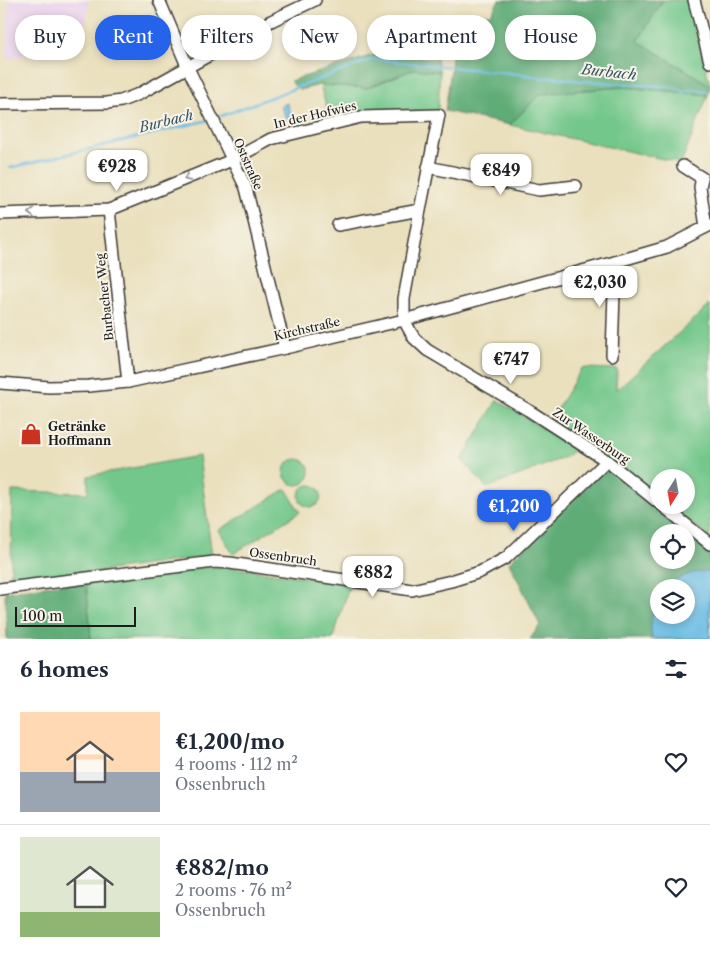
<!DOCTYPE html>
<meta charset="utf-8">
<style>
:root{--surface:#fff;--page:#f2f2f3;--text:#1f2937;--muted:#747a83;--line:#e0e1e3;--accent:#2563eb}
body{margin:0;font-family:"Libre Caslon Text",serif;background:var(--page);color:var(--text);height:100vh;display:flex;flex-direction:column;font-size:19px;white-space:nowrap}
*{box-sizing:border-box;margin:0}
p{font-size:16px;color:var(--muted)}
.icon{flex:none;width:28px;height:28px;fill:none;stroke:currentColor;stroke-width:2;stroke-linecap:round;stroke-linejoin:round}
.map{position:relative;height:639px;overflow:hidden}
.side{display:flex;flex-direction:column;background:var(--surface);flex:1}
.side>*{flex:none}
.guide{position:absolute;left:15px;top:15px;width:680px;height:45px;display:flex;gap:10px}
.needle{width:32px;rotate:191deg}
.tools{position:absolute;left:650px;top:469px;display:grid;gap:10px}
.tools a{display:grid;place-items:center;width:45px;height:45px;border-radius:50%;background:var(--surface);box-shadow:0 2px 8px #0003;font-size:25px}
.scale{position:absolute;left:15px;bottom:12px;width:121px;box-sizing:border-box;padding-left:5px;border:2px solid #1c1c1c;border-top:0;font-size:14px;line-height:18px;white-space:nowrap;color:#1c1c1c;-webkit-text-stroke:4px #f7f3e8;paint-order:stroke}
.price{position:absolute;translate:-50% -42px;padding:0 11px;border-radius:10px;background:#fff;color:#222;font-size:16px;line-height:32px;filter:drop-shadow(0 1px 2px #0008)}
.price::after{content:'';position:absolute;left:50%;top:30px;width:15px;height:11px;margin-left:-8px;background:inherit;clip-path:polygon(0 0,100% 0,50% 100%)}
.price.active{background:var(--accent);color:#fff}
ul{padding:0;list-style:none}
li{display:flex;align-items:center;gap:15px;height:125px;padding:0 20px}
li+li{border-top:1px solid var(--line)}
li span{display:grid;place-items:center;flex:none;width:140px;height:100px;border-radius:0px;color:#555}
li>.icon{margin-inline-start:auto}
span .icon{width:60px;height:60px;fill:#fffc;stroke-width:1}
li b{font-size:21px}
h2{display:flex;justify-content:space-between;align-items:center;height:60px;padding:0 20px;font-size:21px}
.chip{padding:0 18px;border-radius:22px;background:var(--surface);box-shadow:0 2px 8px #0003;font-size:18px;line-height:45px}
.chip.active{background:var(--accent);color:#fff}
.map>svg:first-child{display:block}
</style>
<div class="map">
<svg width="710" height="639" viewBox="0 0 710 639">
<rect width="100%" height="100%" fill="#f7f3e8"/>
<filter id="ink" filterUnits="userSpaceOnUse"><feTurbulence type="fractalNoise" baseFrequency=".02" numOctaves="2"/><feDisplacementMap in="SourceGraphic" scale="10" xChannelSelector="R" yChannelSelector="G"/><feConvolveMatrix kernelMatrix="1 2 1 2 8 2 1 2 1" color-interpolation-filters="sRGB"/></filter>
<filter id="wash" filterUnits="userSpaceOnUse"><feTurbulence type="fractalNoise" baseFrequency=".0096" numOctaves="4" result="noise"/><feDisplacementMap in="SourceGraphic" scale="20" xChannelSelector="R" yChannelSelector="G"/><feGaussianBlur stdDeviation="1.12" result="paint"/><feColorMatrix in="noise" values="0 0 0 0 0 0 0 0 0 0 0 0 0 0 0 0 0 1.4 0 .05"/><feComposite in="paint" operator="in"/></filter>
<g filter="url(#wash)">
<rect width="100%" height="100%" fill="#eae0bd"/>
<path fill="#ead1ed" d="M8,0h81l-5,37 -77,23z"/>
<g fill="#73c78b" stroke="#487254">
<path d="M663,0h26l21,85 -72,-44z"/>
<path d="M432,25l8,3 -3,32 -31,-5z"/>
<path d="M414,69l26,3 -2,39 -107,11 -11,-37 47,3z"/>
<path d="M623,87l85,8 -27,68 -171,-38 30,-31z"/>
<path d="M710,305v233l-41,-33h17v-27h-27v19l-108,-78 31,-51 35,1 -1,21z"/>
<path d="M497,400l79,49 -11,8 -78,31 -25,-28z"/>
<path d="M199,456l13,100 -124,17 -79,9 2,-13 1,-78 76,2v-17z"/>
<circle cx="297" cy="472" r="13"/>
<circle cx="310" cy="496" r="11"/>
<path d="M286,489l14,23 -67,42 -14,-24z"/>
<path d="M210,567l26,1 109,15 4,4 -16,52h-242l-5,-59z"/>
</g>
<g fill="#5eac77" stroke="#3d644a" fill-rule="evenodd">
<path d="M499,0h164l-25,41 72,44 -2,10 -85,-8 -83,7 -30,31 -65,-14 6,-42 4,-55h36z"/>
<path d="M380,53l57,7 3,12 -26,-3 -47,19 -47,-3 -21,5 -9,-9z"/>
<path d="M612,470l98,78v91h-180l10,-14 -31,-63 93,-91zM659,532h27v28h-27zM659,588h27v27h-27z"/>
<path d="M86,580l5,59h-84l-2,-47z"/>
</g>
<g fill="#69bce5" stroke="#426c80">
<path d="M287,103l5,13 -6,3 -5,-13z"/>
<path d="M710,571v68h-58c-3,-15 0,-27 7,-40v16h27v-27l-18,-1c12,-12 25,-15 42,-16z"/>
</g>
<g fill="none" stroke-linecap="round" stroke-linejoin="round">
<g stroke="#69bce5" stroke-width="2.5">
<path d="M221,116l152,-57 155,16 14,3 12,-1 28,4 93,6 9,5 10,-3 13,3"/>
<path d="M10,168l199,-48"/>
</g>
</g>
</g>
<g filter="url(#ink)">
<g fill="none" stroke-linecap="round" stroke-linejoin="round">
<g stroke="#3b3934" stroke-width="14">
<g id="minor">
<path d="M159,0l29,68 58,120 39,160"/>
<path d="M694,0l16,62"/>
<path d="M0,104l107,-1 14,-2 18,-7 132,-73 44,-21"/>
<path d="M683,166l19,12"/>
<path d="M428,167l111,23 37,-4"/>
<path d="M702,178l-2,9 6,40"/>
<path d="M109,210l19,172"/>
<path d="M0,214l109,-4 123,-50 39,-21 90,-22 78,-2 -19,95 -16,89v21l10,18 13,12 101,60 79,51 52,42"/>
<path d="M338,225l82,-15"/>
<path d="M612,355l3,-93"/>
<path d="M0,383l49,4 40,-1 39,-4 157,-34 119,-28 211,-58 52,-15 43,-22"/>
<path d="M662,505l48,39"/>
<path d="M0,589l214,-27 16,1 182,27 39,-9 29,-9 26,-14 101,-97"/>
</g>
</g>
<use href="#minor" stroke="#fff" stroke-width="11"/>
</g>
<defs><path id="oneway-chevron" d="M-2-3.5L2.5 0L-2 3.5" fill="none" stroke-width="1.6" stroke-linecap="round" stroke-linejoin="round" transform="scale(1.25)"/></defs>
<g stroke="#999">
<use href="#oneway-chevron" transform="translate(187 178) rotate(158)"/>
<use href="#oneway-chevron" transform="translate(31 213) rotate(178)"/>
</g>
</g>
<defs>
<g id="shop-bare" transform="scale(1.725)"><path d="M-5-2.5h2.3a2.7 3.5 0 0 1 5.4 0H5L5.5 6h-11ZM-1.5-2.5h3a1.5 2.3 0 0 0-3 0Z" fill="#c8321e" stroke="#f7f3e8" stroke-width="2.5" paint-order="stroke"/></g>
</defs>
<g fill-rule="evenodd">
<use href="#shop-bare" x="31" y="434"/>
</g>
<g text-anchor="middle" stroke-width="4" stroke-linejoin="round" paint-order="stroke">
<g font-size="12" fill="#1c1c1c" stroke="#f7f3e8">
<text transform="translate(315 115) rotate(-13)" y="4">In der Hofwies</text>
<text transform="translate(248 164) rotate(66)" y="4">Oststraße</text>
<text transform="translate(105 297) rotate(-96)" y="4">Burbacher Weg</text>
<text transform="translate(307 329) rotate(-13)" y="4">Kirchstraße</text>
<text transform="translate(591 436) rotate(34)" y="4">Zur Wasserburg</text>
<text transform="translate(283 557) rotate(8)" y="4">Ossenbruch</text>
</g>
<g font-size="12" font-weight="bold" fill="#1c1c1c" stroke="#f7f3e8" text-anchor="start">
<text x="48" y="431">Getränke<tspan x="48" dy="14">Hoffmann</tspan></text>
</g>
<g font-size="14" font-style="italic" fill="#375462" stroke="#f7f3e8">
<text transform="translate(609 72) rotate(6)" y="5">Burbach</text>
<text transform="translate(166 121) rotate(-14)" y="5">Burbach</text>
</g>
</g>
</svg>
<div class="tools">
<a><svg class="needle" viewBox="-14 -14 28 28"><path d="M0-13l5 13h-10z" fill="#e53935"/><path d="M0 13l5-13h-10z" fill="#747a83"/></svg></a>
<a><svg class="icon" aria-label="locate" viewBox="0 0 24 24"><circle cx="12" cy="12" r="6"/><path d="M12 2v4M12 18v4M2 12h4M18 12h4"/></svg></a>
<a><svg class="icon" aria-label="layers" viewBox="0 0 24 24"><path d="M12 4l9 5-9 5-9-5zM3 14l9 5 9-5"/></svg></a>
</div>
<div class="scale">100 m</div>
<b class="price" style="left:117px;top:192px">€928</b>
<b class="price" style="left:501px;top:196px">€849</b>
<b class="price" style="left:600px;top:308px">€2,030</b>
<b class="price" style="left:511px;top:385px">€747</b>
<b class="price active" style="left:514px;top:532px">€1,200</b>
<b class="price" style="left:373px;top:598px">€882</b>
<div class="guide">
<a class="chip">Buy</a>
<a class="chip active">Rent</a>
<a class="chip">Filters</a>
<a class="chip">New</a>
<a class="chip">Apartment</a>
<a class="chip">House</a>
</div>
</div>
<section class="side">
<h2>6 homes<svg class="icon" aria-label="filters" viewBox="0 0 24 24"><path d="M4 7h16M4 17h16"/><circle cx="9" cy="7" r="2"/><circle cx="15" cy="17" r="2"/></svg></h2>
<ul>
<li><span style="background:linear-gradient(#ffd9b3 60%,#9aa5b1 0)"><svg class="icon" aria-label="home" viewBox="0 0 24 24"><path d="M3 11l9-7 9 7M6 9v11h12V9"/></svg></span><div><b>€1,200/mo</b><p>4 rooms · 112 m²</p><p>Ossenbruch</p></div><svg class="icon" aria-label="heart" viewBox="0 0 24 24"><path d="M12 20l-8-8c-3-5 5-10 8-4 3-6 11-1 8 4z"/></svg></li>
<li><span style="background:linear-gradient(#dfe7d0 75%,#8fb573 0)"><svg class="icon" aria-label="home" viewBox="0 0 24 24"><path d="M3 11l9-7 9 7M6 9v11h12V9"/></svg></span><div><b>€882/mo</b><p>2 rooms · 76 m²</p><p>Ossenbruch</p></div><svg class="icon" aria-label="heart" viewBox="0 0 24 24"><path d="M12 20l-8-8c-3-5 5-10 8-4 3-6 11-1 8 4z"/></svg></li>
</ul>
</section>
